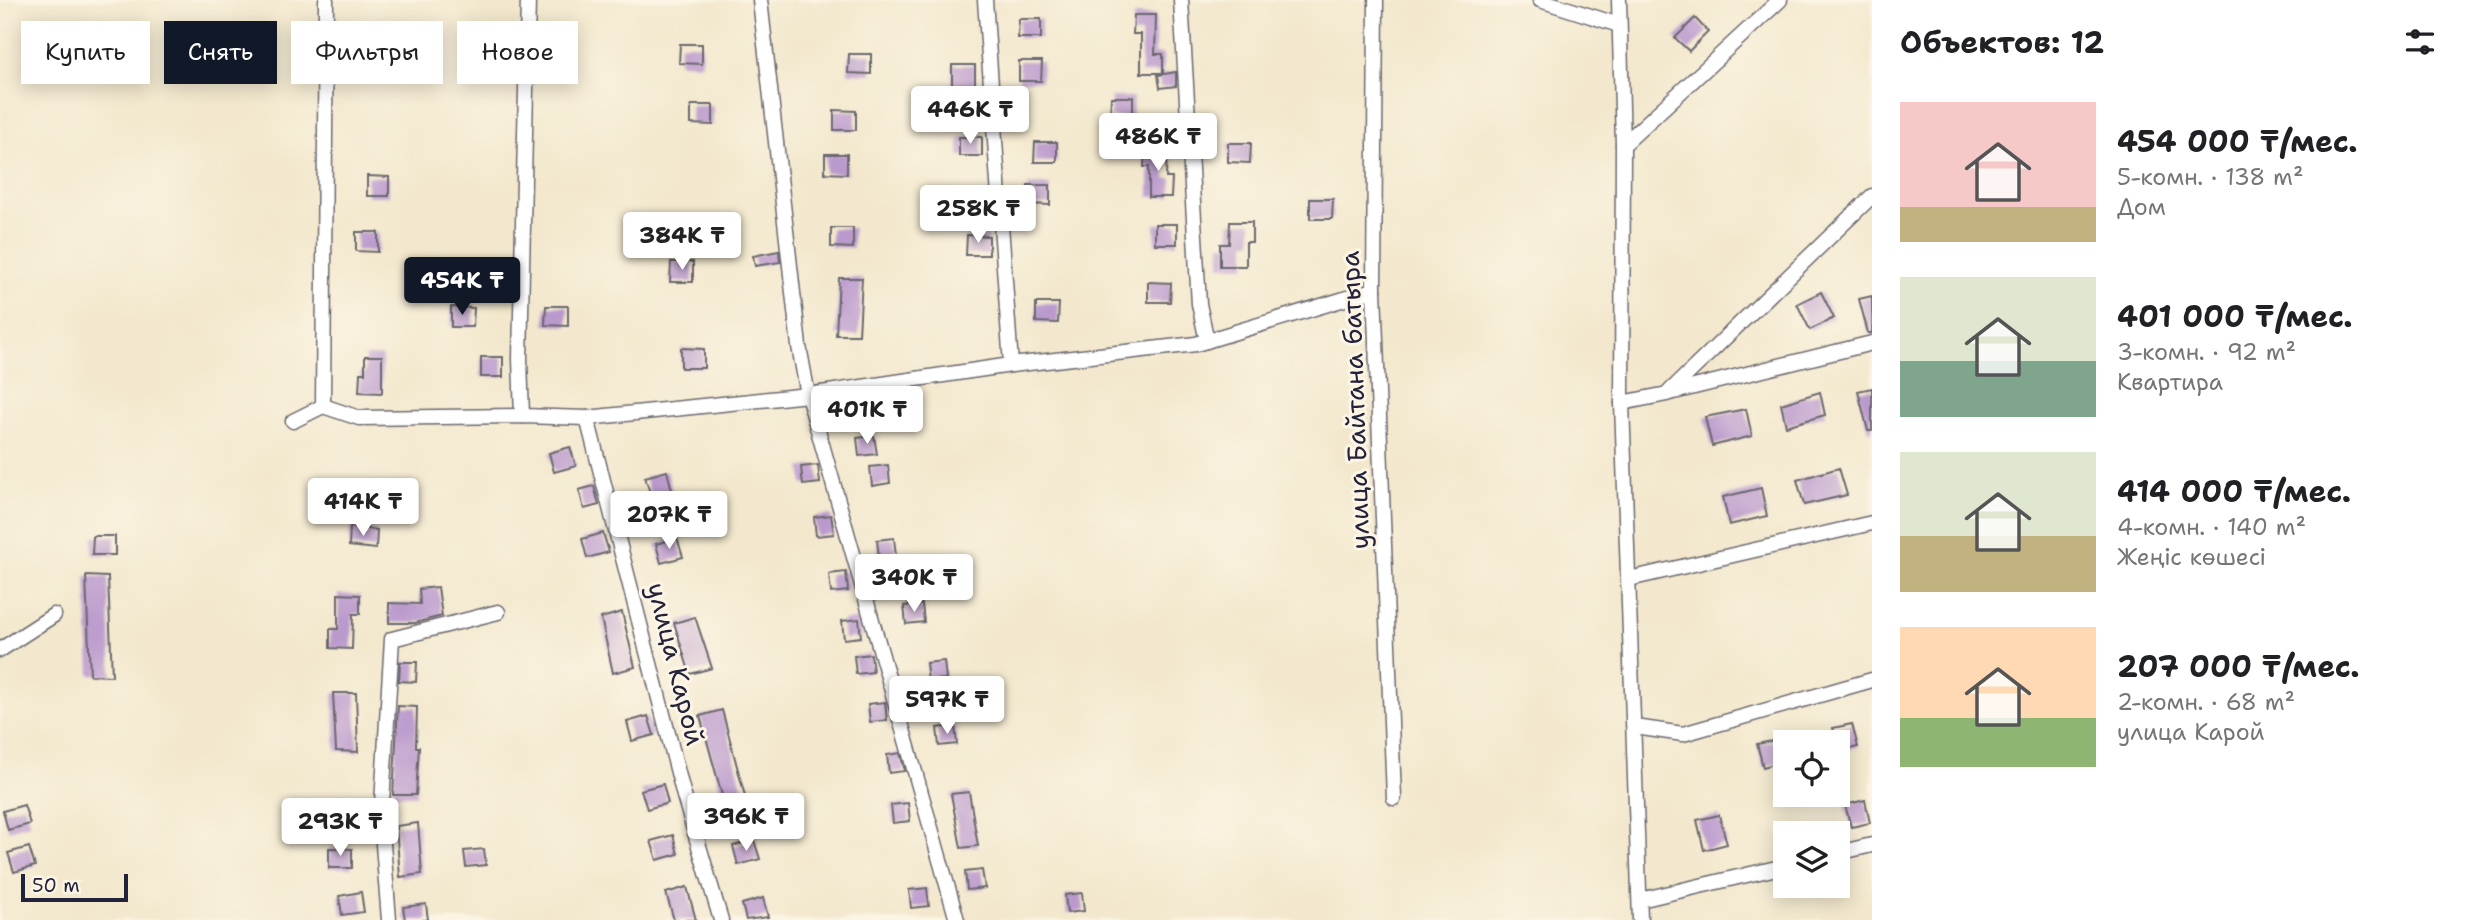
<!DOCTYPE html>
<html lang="ru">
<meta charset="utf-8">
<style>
:root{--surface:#fff;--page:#f6f6f6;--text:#202124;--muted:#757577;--accent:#111827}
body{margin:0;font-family:"Shantell Sans",sans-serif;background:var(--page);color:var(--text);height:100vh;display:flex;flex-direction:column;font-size:26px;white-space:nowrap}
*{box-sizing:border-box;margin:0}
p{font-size:23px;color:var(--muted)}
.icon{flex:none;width:38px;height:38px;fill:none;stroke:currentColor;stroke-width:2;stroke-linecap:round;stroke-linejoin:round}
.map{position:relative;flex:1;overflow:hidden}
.drawer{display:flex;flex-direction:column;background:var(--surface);width:595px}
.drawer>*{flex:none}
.top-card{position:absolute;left:21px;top:21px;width:665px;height:63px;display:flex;gap:14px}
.controls{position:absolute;left:1773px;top:730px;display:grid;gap:14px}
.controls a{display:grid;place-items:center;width:77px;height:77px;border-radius:0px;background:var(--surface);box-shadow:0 4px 18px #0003;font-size:35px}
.scale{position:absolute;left:21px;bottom:18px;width:107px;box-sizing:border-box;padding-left:7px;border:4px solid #22223b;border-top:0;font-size:19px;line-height:24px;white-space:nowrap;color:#22223b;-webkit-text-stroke:5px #fcf5e5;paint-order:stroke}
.price{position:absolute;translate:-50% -60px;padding:0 16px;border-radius:7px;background:#fff;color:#222;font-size:23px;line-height:46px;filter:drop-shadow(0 2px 4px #0008)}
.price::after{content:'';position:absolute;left:50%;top:42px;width:21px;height:16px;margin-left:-10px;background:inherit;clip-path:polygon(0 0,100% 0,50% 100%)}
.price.current{background:var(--accent);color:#fff}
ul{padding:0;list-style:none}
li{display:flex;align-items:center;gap:21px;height:175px;padding:0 28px}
li span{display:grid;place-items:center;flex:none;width:196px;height:140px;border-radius:0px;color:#555}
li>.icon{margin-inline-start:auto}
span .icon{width:84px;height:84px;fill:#fffc;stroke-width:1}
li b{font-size:30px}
h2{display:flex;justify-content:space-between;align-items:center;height:84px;padding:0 28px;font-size:30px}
.chip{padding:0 24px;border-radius:0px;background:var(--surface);box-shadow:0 4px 18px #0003;font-size:24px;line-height:63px}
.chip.current{background:var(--accent);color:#fff}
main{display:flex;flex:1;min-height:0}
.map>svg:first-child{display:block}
</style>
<main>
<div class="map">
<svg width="1872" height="920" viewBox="0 0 1872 920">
<rect width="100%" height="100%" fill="#fcf5e5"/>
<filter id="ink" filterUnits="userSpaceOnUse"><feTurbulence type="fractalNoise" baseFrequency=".0143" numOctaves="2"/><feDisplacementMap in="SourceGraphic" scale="14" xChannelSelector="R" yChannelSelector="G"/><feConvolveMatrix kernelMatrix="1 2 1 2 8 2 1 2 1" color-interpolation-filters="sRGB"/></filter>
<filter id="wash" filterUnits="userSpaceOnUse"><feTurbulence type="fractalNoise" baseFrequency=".00686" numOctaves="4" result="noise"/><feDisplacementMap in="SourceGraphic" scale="28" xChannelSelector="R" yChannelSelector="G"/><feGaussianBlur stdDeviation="1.57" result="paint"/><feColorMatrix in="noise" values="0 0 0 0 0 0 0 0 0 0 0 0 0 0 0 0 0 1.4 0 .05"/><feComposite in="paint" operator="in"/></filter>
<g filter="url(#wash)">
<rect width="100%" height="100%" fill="#f3e8cd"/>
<g id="blocks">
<g fill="#ba99cd">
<path d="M1134,15h22l-1,39h8v19h-22v-39h-8z"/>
<path d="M1695,18l13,14 -19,19 -14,-13z"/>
<path d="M1019,19h22v19h-23z"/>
<path d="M680,44h22v20l-23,-1z"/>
<path d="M849,54h22v20l-23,-1z"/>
<path d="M1019,61h23l-1,20h-22z"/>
<path d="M952,65h23v20l-23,-1z"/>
<path d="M1176,72v14l-16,2 -2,-13z"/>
<path d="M926,94h22v20l-22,-1z"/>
<path d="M1111,97h22v20h-23z"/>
<path d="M691,105h22v20l-22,-1z"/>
<path d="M834,110l22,1v19h-22z"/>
<rect x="959" y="137" width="23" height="19"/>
<path d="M1035,142h22v20h-23z"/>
<path d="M1228,143h23l-1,20 -22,-1z"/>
<path d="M1145,148h22l-1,30h6l-1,19h-22v-30h-5z"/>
<path d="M825,154h22v20l-22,-1z"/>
<path d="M367,176l22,1v19h-22z"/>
<path d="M1028,185h22v20l-23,-1z"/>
<path d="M1310,199h23l-1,20h-22z"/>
<path d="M1230,222h22v20h-6v24h-26v-22h9z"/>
<rect x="1155" y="224" width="22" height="20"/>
<path d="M831,228h22v20l-22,-1z"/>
<path d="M356,232h22v20l-22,-1z"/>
<path d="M967,235l22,1v19h-23z"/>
<path d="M779,251l1,11 -25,4 -2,-10z"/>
<path d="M671,262h22v20h-23z"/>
<path d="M839,278h23l-3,57h-23z"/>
<path d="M1148,282l23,1 -1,19h-22z"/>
<path d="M1821,292l13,26 -24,12 -13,-26z"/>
<path d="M1872,296v37h-4l-9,-34z"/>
<path d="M1036,303h23l-1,20 -22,-1z"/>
<path d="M546,306h22v20l-23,-1z"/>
<path d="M451,307l23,1 -1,19h-22z"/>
<path d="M681,348l23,1v19h-23z"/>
<path d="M365,356h17v37l-23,-1 1,-19h5z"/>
<rect x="481" y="357" width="22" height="20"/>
<path d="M1872,388v43h-4l-10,-40z"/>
<path d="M1820,392l5,23 -39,11 -5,-22z"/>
<path d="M1746,409l6,27 -40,10 -7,-29z"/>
<path d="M874,436l3,18 -18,2 -2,-18z"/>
<path d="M570,447l6,19 -22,6 -5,-19z"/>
<path d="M818,465l2,18 -17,2 -2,-18z"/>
<path d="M888,465l2,18 -18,3 -2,-19z"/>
<path d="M1839,468l8,27 -43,10 -7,-25z"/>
<path d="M667,471l5,19 -21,6 -6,-19z"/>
<path d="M594,486l5,19 -15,4 -5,-19z"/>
<path d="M1761,488l6,28 -38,9 -6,-28z"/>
<path d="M831,515l3,19 -18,2 -2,-19z"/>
<path d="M350,527l27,3 -1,19 -27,-3z"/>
<path d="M603,533l6,19 -22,6 -5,-19z"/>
<path d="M93,536h22v19h-23z"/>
<path d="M677,538l6,19 -22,6 -5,-19z"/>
<path d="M894,538l2,18 -17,2 -2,-18z"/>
<path d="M905,570l2,18 -17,2 -2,-18z"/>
<path d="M846,572l2,19 -17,2 -2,-19z"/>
<path d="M86,576l22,1 4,99 -22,-1z"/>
<path d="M438,587l4,29 -27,7h-26v-20l31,1 -1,-15z"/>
<path d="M338,594l22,1v19h-7l-1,35 -22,-1v-19h8z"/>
<path d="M922,604l2,18 -18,2 -2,-18z"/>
<path d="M622,612l13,55 -22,6 -12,-55z"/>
<path d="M695,617l17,51 -22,6 -16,-51z"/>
<path d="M859,619l2,18 -17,2 -2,-18z"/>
<path d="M871,654l2,18 -17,2 -2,-18z"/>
<path d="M944,661l2,18 -18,2 -2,-18z"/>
<path d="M400,662h17l-1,20 -17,-1z"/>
<path d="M333,693h23l2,59 -22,-1z"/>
<path d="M885,702l2,18 -17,2 -2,-18z"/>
<path d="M398,706l19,1 -1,40h3l-3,48h-23z"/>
<path d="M722,710l24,90 -21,6 -25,-90z"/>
<path d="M648,716l6,19 -22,6 -5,-19z"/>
<path d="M1852,724l6,23 -19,4 -6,-23z"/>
<path d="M955,726l2,18 -18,2 -2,-18z"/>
<path d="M1777,740l5,22 -19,5 -6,-23z"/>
<path d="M900,753l5,18 -16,2 -2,-18z"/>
<path d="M663,784l5,19 -21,6 -6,-19z"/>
<path d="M969,792l9,54 -17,2 -10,-54z"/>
<path d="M1865,800l5,23 -19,4 -6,-22z"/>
<path d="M908,803l2,18 -17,2 -2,-18z"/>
<path d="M336,804h22v20l-22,-1z"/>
<path d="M24,805l6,19 -22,6 -5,-19z"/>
<path d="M1719,815l8,29 -23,6 -7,-30z"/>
<path d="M418,823l4,51 -22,3 -4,-51z"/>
<path d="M673,835l5,19 -21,6 -6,-19z"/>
<path d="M754,840l6,19 -22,6 -5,-19z"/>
<path d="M29,847l6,19 -21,6 -6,-19z"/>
<path d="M329,848l23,1v19h-23z"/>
<path d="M484,849l2,16 -20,2 -2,-16z"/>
<path d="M982,870l3,18 -18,2 -2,-18z"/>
<path d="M687,887l9,33h-22l-8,-27z"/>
<path d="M927,888l2,18 -18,2 -2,-18z"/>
<path d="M361,892l3,20 -22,3 -3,-19z"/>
<path d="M1082,893l2,18 -17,2 -2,-18z"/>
<path d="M763,898l5,19 -22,3 -4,-16z"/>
<path d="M426,904l2,16h-23l-2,-13z"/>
</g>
</g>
</g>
<g filter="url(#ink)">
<use href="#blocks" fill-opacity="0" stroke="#6b676e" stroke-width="2"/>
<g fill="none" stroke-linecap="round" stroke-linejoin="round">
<g stroke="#6b676e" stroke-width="17">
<g id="minor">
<path d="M760,0l39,346 9,49 149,525"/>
<path d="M985,0l26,365"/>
<path d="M1181,0l18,304 8,37"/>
<path d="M1376,0l-2,290 20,508"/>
<path d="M1540,0l79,25"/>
<path d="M1619,0l4,145 -1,258 18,517"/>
<path d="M1623,145l157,-145"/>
<path d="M1670,393l202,-50"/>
<path d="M1622,403l45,-9 205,-198"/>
<path d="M323,406l3,-406"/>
<path d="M522,416l-2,-57 8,-359"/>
<path d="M587,418l97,378 37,124"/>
<path d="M293,421l30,-15 36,12 163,-2 65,2 221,-23 203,-30 185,-21 178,-54"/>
<path d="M1629,579l243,-56"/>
<path d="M0,650l54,-35"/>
<path d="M1635,727l48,7 189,-54"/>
<path d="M1838,853l34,-8"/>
<path d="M1640,900l145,-34"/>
<path d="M389,920l-8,-101 11,-180 106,-27"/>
</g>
</g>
<use href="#minor" stroke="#fff" stroke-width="14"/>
</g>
</g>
<g text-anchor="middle" stroke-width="6" stroke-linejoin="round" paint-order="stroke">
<g font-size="26" fill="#22223b" stroke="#fcf5e5">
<text transform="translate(1355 400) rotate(-92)" y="9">улица Байтана батыра</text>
<text transform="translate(676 664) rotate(76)" y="9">улица Карой</text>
</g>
</g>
</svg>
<div class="controls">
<a><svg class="icon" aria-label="locate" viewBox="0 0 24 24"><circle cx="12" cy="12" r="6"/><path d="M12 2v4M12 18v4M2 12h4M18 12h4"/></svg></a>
<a><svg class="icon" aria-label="layers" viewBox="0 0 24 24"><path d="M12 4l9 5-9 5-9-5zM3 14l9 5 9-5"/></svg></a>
</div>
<div class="scale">50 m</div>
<b class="price" style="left:970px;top:146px">446K ₸</b>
<b class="price" style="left:1158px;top:173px">486K ₸</b>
<b class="price" style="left:978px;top:245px">258K ₸</b>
<b class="price" style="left:682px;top:272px">384K ₸</b>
<b class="price current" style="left:462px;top:317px">454K ₸</b>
<b class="price" style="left:867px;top:446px">401K ₸</b>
<b class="price" style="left:363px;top:538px">414K ₸</b>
<b class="price" style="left:669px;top:551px">207K ₸</b>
<b class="price" style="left:914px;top:614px">340K ₸</b>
<b class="price" style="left:947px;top:736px">597K ₸</b>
<b class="price" style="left:746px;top:853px">396K ₸</b>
<b class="price" style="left:340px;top:858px">293K ₸</b>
<div class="top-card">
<a class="chip">Купить</a>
<a class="chip current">Снять</a>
<a class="chip">Фильтры</a>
<a class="chip">Новое</a>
</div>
</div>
<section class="drawer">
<h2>Объектов: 12<svg class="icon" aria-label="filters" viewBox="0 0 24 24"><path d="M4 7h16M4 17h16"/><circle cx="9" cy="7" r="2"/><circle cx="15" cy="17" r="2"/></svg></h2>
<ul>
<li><span style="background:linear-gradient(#f6c9c9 75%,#c2b280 0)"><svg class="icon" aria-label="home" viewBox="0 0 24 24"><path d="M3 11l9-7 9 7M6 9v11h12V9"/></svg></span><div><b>454 000 ₸/мес.</b><p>5-комн. · 138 m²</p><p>Дом</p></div></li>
<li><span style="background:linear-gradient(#dfe7d0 60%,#7fa58c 0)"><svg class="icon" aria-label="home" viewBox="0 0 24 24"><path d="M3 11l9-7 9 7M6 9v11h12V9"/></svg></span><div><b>401 000 ₸/мес.</b><p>3-комн. · 92 m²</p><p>Квартира</p></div></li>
<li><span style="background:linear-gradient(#dfe7d0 60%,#c2b280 0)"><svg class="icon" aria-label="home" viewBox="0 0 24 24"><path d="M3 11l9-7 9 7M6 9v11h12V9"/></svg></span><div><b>414 000 ₸/мес.</b><p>4-комн. · 140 m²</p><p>Жеңіс көшесі</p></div></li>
<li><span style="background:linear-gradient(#ffd9b3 65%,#8fb573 0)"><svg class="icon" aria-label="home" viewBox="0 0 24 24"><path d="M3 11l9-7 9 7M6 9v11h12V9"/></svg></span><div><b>207 000 ₸/мес.</b><p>2-комн. · 68 m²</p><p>улица Карой</p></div></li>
</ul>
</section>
</main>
